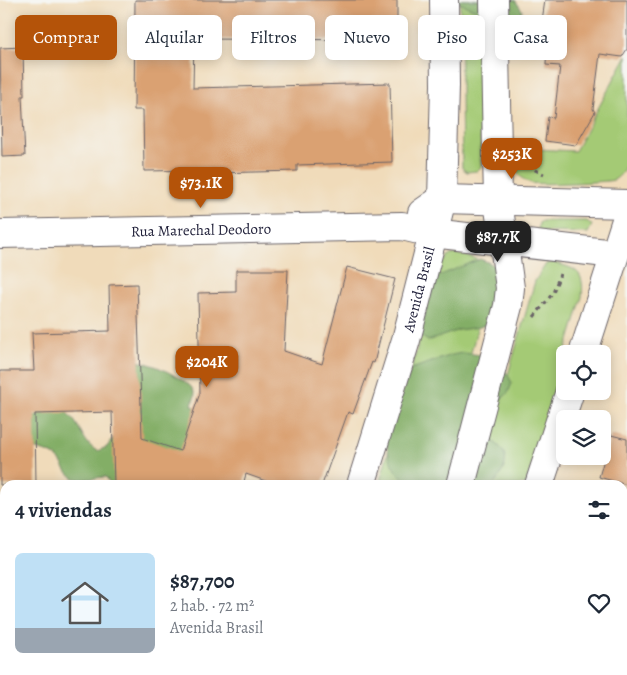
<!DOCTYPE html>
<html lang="es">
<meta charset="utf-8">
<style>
:root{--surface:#fff;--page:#f2f2f3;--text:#1f2937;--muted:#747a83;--line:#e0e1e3;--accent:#b45309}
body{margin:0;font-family:Alegreya,serif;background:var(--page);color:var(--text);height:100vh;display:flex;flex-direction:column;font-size:19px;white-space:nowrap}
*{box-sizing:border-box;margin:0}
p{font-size:16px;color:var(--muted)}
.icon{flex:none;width:28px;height:28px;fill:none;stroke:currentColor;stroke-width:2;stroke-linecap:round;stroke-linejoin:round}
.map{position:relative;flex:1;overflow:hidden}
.sheet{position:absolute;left:0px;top:480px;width:628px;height:195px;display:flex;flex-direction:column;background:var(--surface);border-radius:15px 15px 0 0;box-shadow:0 2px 12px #0003}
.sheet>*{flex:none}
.banner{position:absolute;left:15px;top:15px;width:598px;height:45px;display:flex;gap:10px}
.buttons{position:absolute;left:556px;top:345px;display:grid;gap:10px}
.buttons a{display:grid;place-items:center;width:55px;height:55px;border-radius:8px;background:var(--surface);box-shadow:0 2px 12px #0003;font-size:25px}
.price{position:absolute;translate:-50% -42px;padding:0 11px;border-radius:10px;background:var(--accent);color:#fff;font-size:16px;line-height:32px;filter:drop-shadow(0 1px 2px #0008)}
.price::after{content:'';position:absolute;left:50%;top:30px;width:15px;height:11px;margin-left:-8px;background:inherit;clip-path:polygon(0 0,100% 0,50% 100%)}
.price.selected{background:#222;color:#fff}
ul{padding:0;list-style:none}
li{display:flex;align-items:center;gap:15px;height:125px;padding:0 15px}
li+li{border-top:1px solid var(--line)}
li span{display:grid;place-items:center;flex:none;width:140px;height:100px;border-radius:8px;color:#555}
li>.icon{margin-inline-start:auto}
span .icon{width:60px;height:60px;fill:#fffc;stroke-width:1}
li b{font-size:21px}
h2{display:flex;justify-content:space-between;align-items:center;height:60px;padding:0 15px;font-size:21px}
.tag{padding:0 18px;border-radius:8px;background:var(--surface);box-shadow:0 2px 12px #0003;font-size:18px;line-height:45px}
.tag.selected{background:var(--accent);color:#fff}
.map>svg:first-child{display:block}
</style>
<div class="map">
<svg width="627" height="675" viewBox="0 0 627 675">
<rect width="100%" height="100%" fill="#f6f6f2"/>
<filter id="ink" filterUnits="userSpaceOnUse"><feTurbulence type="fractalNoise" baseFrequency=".02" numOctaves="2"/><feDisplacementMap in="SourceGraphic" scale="10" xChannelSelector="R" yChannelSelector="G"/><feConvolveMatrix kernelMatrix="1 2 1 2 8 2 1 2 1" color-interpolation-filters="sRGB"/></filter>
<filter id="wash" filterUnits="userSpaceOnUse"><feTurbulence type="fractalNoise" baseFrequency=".0096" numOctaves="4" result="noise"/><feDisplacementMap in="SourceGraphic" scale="20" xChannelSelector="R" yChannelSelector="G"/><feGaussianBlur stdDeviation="1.12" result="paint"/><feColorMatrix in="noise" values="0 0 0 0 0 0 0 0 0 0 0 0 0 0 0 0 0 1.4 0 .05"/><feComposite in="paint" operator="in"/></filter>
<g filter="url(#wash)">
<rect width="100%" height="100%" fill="#f0dbba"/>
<g fill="#a4ca74" stroke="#637658">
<path d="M460,0h17l4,167 -4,4 -10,1 -5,-4z"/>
<path d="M627,55v106c-2,8 -6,15 -13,19 -6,2 -76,5 -83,3 -15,-5 -19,-21 -19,-35l63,3z"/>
<path d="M542,221h45l5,4 -4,8 -46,-1 -4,-3 1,-6z"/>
<path d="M456,254c20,4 27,4 34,25l-53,206h-58l61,-219 10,-11z"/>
<path d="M552,262c23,7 33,7 30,35l-56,188h-50l59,-204 11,-17z"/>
<path d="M428,670h51l-2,5h-51z"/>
</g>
<g fill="#83ae66" stroke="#526850">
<path d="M452,0h63l7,10 -3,12 -11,5 -10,-1 -15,-13z"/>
<path d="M480,259l10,4 16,12 -4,44 -22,8 -21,3 -31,11 -9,-6 15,-54 7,-6z"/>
<path d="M462,353c26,2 38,4 50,30l-4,10 -15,15 -5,29c4,3 12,9 15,14 7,12 -3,25 -10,34h-81l-14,-11 -6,-9 -8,-29 27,-67 41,-14z"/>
<path d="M132,361c17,0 43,13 57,24 3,2 5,6 6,10l-3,10 23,20 -71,60h-33l-5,-8c-10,0 -24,5 -32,1 -7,-4 -9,-10 -13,-16 -6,-9 -18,-11 -28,-14l-2,-28 16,-13c6,2 15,3 20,6 14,11 15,30 30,38l10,-4 6,-9z"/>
<path d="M0,500l5,3v107l-5,3z"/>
<path d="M331,670h83l2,5h-86z"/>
</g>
<g id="blocks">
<g fill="#daa172">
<path d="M135,0h262v40l-203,-1 -1,49 197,-5 2,79 -95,3v6l-85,2v-3l-68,1 -1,-61h-9z"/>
<path d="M545,0h82v49l-5,8 -22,-3 -7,55 2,3 -19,33 -31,-4 3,-24 6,1 6,-52 -14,-1 2,-43 -6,-1z"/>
<path d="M23,47l1,49h-2l3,60 -23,1 -2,-109z"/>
<path d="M347,267l48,12 -21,84 -2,-1 -19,52 -5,-2 -26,73h-45l-31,-11 -3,11h-129l-2,-73 -77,2 1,71h-36v-114h34l-2,-38 78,-2 -1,-46 28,-1 5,154 38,13 20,-58 -2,-100 38,-1v-22h52l-4,81 38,13z"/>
<path d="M611,435l16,4v46l-28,-8z"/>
</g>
</g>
</g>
<g filter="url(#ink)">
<use href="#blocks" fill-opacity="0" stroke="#6a6367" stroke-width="1"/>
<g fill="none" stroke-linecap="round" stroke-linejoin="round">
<g stroke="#6a6367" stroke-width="30">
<g id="street">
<path d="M422,213l20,-14 185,5"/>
<path id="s1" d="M0,234l402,-8 30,7 183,21"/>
<path d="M622,527l5,1"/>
</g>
</g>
<g stroke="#6a6367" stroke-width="30">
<g id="secondary">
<path d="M583,354l44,-137"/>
<path d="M539,485l31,-94"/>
<path d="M490,675l2,-5"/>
</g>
</g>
<g stroke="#6a6367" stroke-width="30">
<g id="primary">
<path id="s2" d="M361,485l45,-145 36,-141 3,-114 -1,-85"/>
<path d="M461,485l47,-179 2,-18 -12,-87 -4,-201"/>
<path d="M308,675l1,-5"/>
<path d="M410,675l2,-5"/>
</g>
</g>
<g stroke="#6a6367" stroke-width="3" stroke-dasharray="4 4" stroke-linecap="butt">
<path d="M523,159l12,11 9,4"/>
<path d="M534,317l19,-24 7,-19"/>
</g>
<use href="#street" stroke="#fff" stroke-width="28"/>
<use href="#secondary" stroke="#fff" stroke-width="28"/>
<use href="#primary" stroke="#fff" stroke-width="28"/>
</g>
</g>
<g text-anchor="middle" stroke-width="4" stroke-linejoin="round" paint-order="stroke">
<g font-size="15" fill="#22223b" stroke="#f6f6f2">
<text dy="5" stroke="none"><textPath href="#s1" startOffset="201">Rua Marechal Deodoro</textPath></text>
<text dy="5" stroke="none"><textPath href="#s2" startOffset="204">Avenida Brasil</textPath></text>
</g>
</g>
</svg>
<div class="buttons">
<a><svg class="icon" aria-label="locate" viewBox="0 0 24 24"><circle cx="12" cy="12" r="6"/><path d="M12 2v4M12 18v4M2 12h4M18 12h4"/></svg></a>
<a><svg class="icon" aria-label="layers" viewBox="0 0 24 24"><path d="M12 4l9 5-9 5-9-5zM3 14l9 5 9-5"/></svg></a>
</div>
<b class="price" style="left:512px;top:180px">$253K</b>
<b class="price" style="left:201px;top:209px">$73.1K</b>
<b class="price selected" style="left:498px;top:263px">$87.7K</b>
<b class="price" style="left:207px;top:388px">$204K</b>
<div class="banner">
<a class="tag selected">Comprar</a>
<a class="tag">Alquilar</a>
<a class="tag">Filtros</a>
<a class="tag">Nuevo</a>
<a class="tag">Piso</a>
<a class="tag">Casa</a>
</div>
<section class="sheet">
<h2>4 viviendas<svg class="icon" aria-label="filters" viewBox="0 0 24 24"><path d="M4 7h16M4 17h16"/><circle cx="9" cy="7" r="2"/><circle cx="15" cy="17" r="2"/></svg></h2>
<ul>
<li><span style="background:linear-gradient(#bfe0f5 75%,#9aa5b1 0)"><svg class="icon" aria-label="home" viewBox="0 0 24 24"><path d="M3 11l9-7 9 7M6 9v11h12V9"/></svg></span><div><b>$87,700</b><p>2 hab. · 72 m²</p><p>Avenida Brasil</p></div><svg class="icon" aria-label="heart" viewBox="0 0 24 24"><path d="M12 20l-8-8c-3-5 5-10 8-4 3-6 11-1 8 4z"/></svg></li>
</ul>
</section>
</div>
